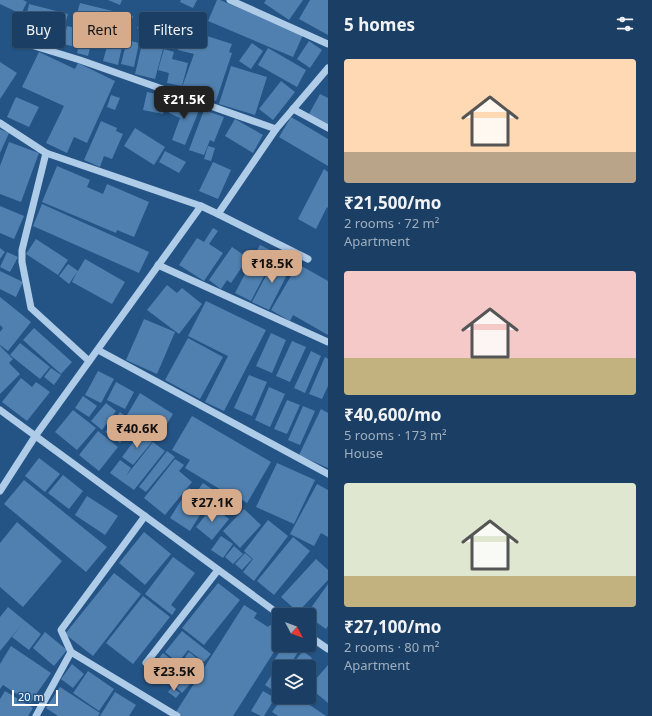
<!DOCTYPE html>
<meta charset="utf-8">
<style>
:root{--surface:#1b3f64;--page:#284a6d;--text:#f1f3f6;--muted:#a0afbf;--line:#395878;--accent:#d6ab8b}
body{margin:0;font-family:"Noto Sans",sans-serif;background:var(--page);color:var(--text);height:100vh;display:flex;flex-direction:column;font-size:15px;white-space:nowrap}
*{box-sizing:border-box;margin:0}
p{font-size:13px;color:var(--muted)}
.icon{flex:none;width:22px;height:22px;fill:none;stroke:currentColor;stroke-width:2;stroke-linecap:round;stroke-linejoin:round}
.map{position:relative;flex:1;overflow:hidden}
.side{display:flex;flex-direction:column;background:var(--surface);width:324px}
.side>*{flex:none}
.guide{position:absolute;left:12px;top:12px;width:256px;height:36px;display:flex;gap:8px}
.needle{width:26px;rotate:131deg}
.controls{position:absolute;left:272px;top:608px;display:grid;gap:8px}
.controls a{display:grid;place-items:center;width:44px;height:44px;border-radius:4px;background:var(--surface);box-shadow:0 1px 3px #0004,0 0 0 1px var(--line);font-size:20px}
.scale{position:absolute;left:12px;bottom:10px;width:46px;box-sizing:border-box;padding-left:4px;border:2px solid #fff;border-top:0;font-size:11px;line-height:14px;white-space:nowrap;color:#fff;-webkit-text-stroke:3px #245485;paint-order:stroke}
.price{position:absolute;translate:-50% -34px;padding:0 9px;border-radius:8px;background:var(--accent);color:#111;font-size:13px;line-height:26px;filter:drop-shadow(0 1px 2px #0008)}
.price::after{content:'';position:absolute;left:50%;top:24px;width:12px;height:9px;margin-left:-6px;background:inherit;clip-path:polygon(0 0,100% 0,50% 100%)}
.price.current{background:#222;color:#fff}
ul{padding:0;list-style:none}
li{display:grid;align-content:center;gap:8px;height:212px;padding:0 16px}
li span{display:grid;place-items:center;height:124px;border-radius:4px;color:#555}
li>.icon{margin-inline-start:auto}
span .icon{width:72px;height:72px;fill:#fffc;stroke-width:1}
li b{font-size:17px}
h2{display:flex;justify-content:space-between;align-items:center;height:48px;padding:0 16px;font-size:17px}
.tag{padding:0 14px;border-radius:4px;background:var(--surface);box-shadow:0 1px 3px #0004,0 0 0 1px var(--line);font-size:14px;line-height:36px}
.tag.current{background:var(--accent);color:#111}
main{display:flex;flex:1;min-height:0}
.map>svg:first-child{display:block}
</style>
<main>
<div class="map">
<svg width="328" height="716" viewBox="0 0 328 716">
<rect width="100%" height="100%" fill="#245485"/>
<g fill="#5080af">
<path d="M0,0h23l4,2 -6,12 -21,-10z"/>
<path d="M108,0h14l-2,5z"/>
<path d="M181,0h16l-4,8 -13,-6z"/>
<path d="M217,0h3l83,35 -10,22 -85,-36z"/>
<path d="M266,0h37l-14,20 -25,-17z"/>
<path d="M310,0h18v35l-29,-16z"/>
<path d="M80,3l53,13 -4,14 -53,-13z"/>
<path d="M29,4l39,10 -8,30 -38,-9z"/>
<path d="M146,13l17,10 -8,15 -18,-10z"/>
<path d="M168,22l15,6 -7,16 -14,-5z"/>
<path d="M85,25l23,5 -2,12 -24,-5z"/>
<path d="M67,26l13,3 -4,18 -13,-3z"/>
<path d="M185,29l47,15 -3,8 3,1 -16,48 -35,-11 13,-36 -16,-4z"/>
<path d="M109,39l14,3 -5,23 -15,-4z"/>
<path d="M127,40l12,3 -5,24 -13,-3z"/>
<path d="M80,41l11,3 -3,12 -11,-3z"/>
<path d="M309,41l13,9 -12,18 -13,-9z"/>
<path d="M252,43l11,8 -12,18 -12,-8z"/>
<path d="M142,44l21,5 -8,30 -20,-5z"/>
<path d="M268,48l38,22 -9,17 -39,-22z"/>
<path d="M164,49l10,3 -2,7 16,4 -6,23 -15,-3 2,-10 -11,-3z"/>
<path d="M39,52l36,17 3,-6 37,18 -28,62 -13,-6 -7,16 -21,-10 18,-37 -42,-19z"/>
<path d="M0,62l17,11 -17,26z"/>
<path d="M231,66l36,11 -12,38 -36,-11z"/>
<path d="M281,81l14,11 -22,28 -14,-11z"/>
<path d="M147,92l20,4 -4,18 -20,-4z"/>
<path d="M320,94l8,4v26l-19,-10z"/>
<path d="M111,95l9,3 -5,12 -8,-3z"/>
<path d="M16,97l23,10 -10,20 -22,-10z"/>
<path d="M175,98l25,10 -15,37 -13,-5 8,-22 -11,-5z"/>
<path d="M204,110l20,7 -10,25 -4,-2 -6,15 -15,-5z"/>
<path d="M291,117l37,22v27l-49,-29z"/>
<path d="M235,119l28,16 -10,18 -28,-17z"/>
<path d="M101,121l16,7 -1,3 7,3 -11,25 -8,-3 -4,11 -16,-7z"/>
<path d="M135,128l30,19 -11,18 -30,-19z"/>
<path d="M0,129l9,4 -9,20z"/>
<path d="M9,142l30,11 -18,49 -21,-8v-28z"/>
<path d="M208,146l7,2 -4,13 -7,-2z"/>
<path d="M165,151l21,11 -7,11 -20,-11z"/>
<path d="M213,162l18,8 -13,29 -19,-8z"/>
<path d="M57,166l33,14 -3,7 16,7 4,-10 42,18 -15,35 -17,-7 -1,3 -74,-31z"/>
<path d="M324,169l4,3v36l-1,-1 -11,22 -18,-10z"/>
<path d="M42,204l107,48 -10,21 -106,-47z"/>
<path d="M0,206l24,10 -10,23 -14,-6z"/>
<path d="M213,228l5,3 -9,13 14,9 -19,28 -25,-16 18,-27 7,4z"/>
<path d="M36,239l32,21 -10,15 -32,-21z"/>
<path d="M260,245l16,8 -25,48 -16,-8z"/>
<path d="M232,247l16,11 -17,25 -4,-3 -6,9 -12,-9z"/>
<path d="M0,248l5,4 -5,7z"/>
<path d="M7,252l11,5 -8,15 -10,-5z"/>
<path d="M276,257l16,8 -23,45 -17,-8z"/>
<path d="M85,259l40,23 -13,22 -40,-22 5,-10 -8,12 -10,-8 9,-12 10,7z"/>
<path d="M298,264l30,17v54l-35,-20 -3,6 -19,-11z"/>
<path d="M0,271l23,11 -7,15 -16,-8z"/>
<path d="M167,285l10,8 5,-5 20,16 -23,30 -32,-24z"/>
<path d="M0,297l31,25 -23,29 -8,-6v-13l3,-4 -3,-3z"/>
<path d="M206,301l60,29 -42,81 -19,-9 23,-46 -40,-20z"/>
<path d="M144,319l31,13 -18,42 -31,-14z"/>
<path d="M34,328l38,34 -11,12 -38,-34z"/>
<path d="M271,333l15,7 -14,33 -16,-7z"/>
<path d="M188,338l35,19 -23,42 -35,-19z"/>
<path d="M292,341l14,6 -16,35 -14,-6z"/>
<path d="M20,343l30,24 -10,12 -30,-24z"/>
<path d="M0,346l13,13 -4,4 11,11 -20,20z"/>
<path d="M311,351l10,5 -16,37 -11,-5z"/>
<path d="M325,357l3,2v27l-6,13 -13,-5z"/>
<path d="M51,368l10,7 -7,10 -10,-8z"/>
<path d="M98,371l16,8 -13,24 -16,-8z"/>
<path d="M249,375l18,7 -15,34 -18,-8z"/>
<path d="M21,378l11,9 4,-5 14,10 -23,29 -25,-19z"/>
<path d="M116,382l18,10 -9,17 -18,-9z"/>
<path d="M269,387l16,7 -15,33 -15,-7z"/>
<path d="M140,393l33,21 -16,26 -14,-8 3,-5 -19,-12z"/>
<path d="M83,396l14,10 -8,11 -14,-9z"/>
<path d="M287,400l13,5 -13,29 -13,-5z"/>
<path d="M106,403l10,8 -14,19 -11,-9z"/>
<path d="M303,406l12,5 -15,34 -12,-5z"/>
<path d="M321,409l7,4v55l-29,-13z"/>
<path d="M73,410l23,18 -19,22 -22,-18z"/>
<path d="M120,412l15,12 -15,19 -15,-11z"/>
<path d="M192,416l79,46 -24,41 -17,-11 -2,2 -43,-26 5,-8 -18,-10z"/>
<path d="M98,431l20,16 -19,24 -20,-16z"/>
<path d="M140,433l12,9 -19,23 -11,-8z"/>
<path d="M153,442l12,9 -31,39 -24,-17 10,-13 11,8 -5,8z"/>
<path d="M167,451l8,6 -29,35 -7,-5z"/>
<path d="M39,458l21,16 -15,18 -20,-16z"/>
<path d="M175,459l9,6 -5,6 13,11 -27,33 -21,-17z"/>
<path d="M277,463l38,17 -21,44 -38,-17z"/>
<path d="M63,475l20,16 -14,18 -21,-16z"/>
<path d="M24,480l83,67 -21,25 -82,-68z"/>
<path d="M203,483l12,8 -25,40 -20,-13 19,-30 7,5z"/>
<path d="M317,484l11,6v47l-7,-4 -7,13 -24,-12z"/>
<path d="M215,493l23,11 -6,10 -22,-11z"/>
<path d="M87,496l31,20 -13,19 -30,-20z"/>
<path d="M213,506l16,13 -17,21 -16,-13z"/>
<path d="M244,509l17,16 -21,23 -17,-17z"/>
<path d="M268,520l20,16 -34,45 -11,-9 10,-13 -9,-8z"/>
<path d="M17,522l45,39 -39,46 -23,-20v-44z"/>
<path d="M144,532l27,22 -26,31 -26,-22z"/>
<path d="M221,536l12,8 -10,14 -12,-8z"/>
<path d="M293,537l17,14 -36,44 -17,-14z"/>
<path d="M234,546l9,8 -10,10 -8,-7z"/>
<path d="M245,553l7,6 -10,11 -7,-6z"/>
<path d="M173,557l22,16 -24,32 5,4 -4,6 -27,-21z"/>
<path d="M316,559l12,11v10l-30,32 -17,-15z"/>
<path d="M114,573l27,21 -48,62 -28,-22z"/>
<path d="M218,583l22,17 -36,45 -22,-17z"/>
<path d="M328,584v42l-2,3 -17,-12v-2h-3z"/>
<path d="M143,596l27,21 -37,47 -27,-21z"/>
<path d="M244,605l13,8 -3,5 14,9 2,-2 9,6v13l-46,72h-51l-6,-4z"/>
<path d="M8,607l33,27 -12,16 -17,-13 10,-13 -22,27v-34z"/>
<path d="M182,631l29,23 -7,8 -16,-12 -10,13 -13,-11z"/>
<path d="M45,632l22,18 -13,16 -21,-18z"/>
<path d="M284,645h18l-13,22h-7l-9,-5z"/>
<path d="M11,646l40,27 -21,30 -27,-18 -3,4v-25z"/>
<path d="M303,651l9,7 -7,9h-15z"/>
<path d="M189,652l14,11 -5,6 -13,-12z"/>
<path d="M163,653l14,11 -13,15 -13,-11z"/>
<path d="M184,659l16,14 -18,20 -15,-14z"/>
<path d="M72,664l12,10 -11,14 -12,-9z"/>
<path d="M328,665v38l-19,-16z"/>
<path d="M275,670l4,3v16l-2,4 -12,-8z"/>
<path d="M88,671l26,18 -15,22 -26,-18z"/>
<path d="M60,687l40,26 -2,3h-40l-12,-8z"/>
<path d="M172,687l8,6 -4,5 -8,-6z"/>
<path d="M5,691l28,17 -5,8h-28v-17z"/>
<path d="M263,691l12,7 -11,18h-3l-10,-5z"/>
<path d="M115,692l21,13 -7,11h-29z"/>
<path d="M283,697h15l28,19h-48l-6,-4z"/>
</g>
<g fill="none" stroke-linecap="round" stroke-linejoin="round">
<g stroke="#aecbe8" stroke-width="7">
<path d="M230,0l98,44"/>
<path d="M31,45l49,15 196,69"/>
<path d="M293,109l35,19"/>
<path d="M0,123l46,30 -24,97v12l9,46 58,53"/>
<path d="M46,153l155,53 17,8 90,45"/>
<path d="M218,214l58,-85 52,-61"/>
<path d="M158,265l170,77"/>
<path d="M98,350l230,124"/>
<path d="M0,410l280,205"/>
<path d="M0,491l36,-56 165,-229"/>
<path d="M309,636l19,13"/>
<path d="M71,652l-10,-22 84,-114"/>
<path d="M146,663l72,-93"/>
<path d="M36,716l35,-64 106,64"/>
</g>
</g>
</svg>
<div class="controls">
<a><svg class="needle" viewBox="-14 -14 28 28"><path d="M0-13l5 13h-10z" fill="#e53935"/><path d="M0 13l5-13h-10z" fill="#a0afbf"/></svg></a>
<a><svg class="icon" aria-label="layers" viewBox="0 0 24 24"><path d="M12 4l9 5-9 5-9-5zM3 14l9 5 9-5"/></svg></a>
</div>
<div class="scale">20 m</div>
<b class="price current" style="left:184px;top:120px">₹21.5K</b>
<b class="price" style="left:272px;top:284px">₹18.5K</b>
<b class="price" style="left:137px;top:449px">₹40.6K</b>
<b class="price" style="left:212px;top:523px">₹27.1K</b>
<b class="price" style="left:174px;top:692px">₹23.5K</b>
<div class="guide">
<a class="tag">Buy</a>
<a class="tag current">Rent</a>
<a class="tag">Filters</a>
</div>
</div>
<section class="side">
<h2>5 homes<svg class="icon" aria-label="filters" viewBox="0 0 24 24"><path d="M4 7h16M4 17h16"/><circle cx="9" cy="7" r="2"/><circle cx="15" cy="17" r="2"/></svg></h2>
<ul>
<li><span style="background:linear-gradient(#ffd9b3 75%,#b9a48a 0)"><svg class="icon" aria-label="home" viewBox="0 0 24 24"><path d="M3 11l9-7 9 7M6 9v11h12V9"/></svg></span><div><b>₹21,500/mo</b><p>2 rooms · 72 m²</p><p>Apartment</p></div></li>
<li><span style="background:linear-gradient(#f6c9c9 70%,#c2b280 0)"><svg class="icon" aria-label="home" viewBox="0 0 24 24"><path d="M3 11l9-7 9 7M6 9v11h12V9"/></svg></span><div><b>₹40,600/mo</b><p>5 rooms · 173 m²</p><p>House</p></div></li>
<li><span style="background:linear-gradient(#dfe7d0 75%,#c2b280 0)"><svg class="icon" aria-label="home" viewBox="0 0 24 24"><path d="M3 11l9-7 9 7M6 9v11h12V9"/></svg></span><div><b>₹27,100/mo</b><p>2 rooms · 80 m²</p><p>Apartment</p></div></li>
</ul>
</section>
</main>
